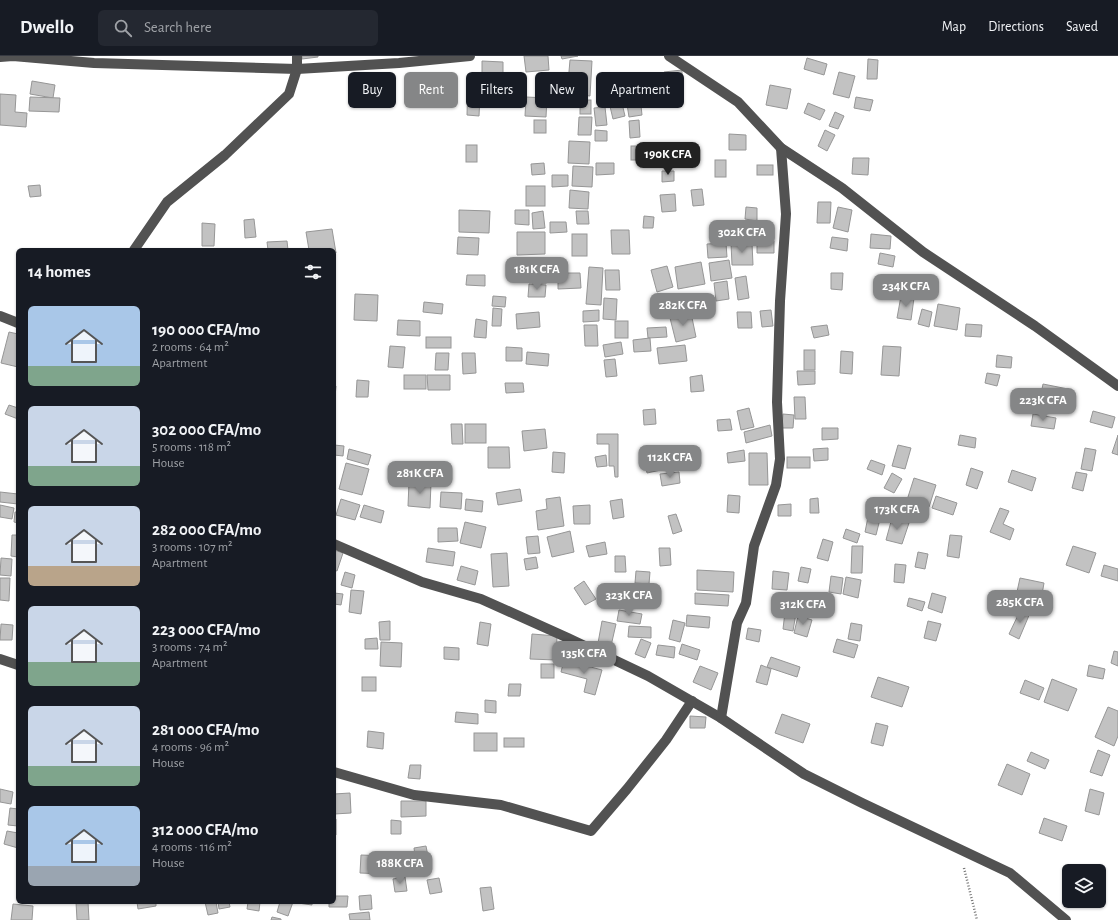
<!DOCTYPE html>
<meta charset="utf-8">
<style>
:root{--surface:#171b24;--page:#242831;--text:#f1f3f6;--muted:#9ea1a6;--line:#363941;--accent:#858687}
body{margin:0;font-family:"Alegreya Sans",sans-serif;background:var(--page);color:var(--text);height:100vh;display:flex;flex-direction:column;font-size:15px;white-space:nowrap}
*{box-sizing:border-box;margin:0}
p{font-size:13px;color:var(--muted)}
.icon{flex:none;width:22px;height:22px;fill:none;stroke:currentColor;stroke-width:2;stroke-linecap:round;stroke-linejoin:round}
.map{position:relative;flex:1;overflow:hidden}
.side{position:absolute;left:16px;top:192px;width:320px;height:656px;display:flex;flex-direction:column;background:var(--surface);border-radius:6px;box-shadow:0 1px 3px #0004}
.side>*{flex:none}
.hud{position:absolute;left:348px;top:16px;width:380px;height:36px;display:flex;gap:8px}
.buttons{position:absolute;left:1062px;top:808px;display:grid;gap:8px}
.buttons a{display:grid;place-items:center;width:44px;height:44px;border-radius:6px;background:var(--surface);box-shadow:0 1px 3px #0004;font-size:20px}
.price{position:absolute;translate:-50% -34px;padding:0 9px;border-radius:8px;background:var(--accent);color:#fff;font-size:13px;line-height:26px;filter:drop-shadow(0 1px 2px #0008)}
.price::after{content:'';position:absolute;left:50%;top:24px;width:12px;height:9px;margin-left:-6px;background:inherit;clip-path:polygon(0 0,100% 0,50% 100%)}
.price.on{background:#222;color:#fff}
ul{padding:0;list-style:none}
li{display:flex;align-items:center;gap:12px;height:100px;padding:0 12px}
li span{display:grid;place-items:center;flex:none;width:112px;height:80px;border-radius:6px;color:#555}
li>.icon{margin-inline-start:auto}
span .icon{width:48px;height:48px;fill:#fffc;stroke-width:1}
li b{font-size:17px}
h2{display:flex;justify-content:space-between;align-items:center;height:48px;padding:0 12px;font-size:17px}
.tag{padding:0 14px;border-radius:6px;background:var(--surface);box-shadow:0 1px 3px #0004;font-size:14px;line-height:36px}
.tag.on{background:var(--accent);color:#fff}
header{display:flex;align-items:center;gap:24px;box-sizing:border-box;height:56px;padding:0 20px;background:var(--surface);border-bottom:1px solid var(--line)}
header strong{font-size:19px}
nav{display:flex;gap:22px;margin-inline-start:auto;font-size:14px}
.search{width:280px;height:36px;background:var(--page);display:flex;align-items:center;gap:10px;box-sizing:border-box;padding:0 14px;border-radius:6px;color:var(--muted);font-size:15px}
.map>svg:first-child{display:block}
</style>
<header>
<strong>Dwello</strong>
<div class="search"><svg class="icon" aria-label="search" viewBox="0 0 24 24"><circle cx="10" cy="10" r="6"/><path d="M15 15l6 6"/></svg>Search here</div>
<nav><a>Map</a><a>Directions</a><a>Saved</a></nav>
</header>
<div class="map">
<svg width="1118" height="864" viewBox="0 0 1118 864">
<rect width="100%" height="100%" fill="#fff"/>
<g fill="#c2c2c2" stroke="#969696">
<path d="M302,0h16v1l-16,2z"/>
<path d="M524,0h24l1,14 -23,2z"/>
<path d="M561,0h17l-16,3z"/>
<path d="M807,2l20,6 -3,11 -20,-6z"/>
<path d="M868,3l10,1 -1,19h-10z"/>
<path d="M570,4l22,1 -2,35 -9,-1v-11l-13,-1z"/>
<path d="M482,5l21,1v12l-21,-1z"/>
<path d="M682,14v8l-17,2 -1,-8z"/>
<path d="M839,16l16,4 -6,22 -16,-4z"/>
<path d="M468,18l13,1 -2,41 -12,-1z"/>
<path d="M32,25l23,4 -2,13 -23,-4z"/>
<path d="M770,29l21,4 -4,20 -21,-4z"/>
<path d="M0,38l16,1 -1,17 12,1 -1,14 -26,-2z"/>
<path d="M620,39l5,21 -12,3 -5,-21z"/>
<path d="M640,40l2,19 -13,2 -3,-19z"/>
<path d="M30,41l30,1 -1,14 -30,-1z"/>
<path d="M526,41l21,1 -1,19 -21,-1z"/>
<path d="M856,41l17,3 -3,11 -16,-3z"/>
<rect x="580" y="44" width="11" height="14"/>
<path d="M808,47l17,7 -5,10 -16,-7z"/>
<path d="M605,51l2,18 -11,1 -2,-18z"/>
<path d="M835,56l9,4 -6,13 -9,-3z"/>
<path d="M579,61h13l-1,18h-13z"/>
<rect x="534" y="64" width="12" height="13"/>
<path d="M639,64l1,17 -10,1 -1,-17z"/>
<path d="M595,74l12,1v10h-12z"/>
<path d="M825,74l10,5 -8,16 -9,-5z"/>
<path d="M729,78l17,1v15h-17z"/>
<path d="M569,85l21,1 -1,22 -21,-1z"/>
<rect x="466" y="89" width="11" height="17"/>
<rect x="631" y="90" width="10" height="14"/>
<path d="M669,97l2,11 -11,1 -2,-11z"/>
<path d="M853,102h16l-1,17 -16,-1z"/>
<rect x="715" y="104" width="11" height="17"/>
<path d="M544,107l1,11 -13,1 -1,-11z"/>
<path d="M596,107h18v11l-18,1z"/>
<rect x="757" y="109" width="16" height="10"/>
<path d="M573,110l20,1 -1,20 -20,-1z"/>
<path d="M662,115h12v10l-12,1z"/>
<path d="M552,119h16v11l-16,1z"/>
<path d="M40,129l1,11 -11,1 -2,-11z"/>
<rect x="526" y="130" width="19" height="20"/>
<path d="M702,133l2,16 -11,1 -2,-16z"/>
<path d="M570,134l19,2 -1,17 -19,-1z"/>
<path d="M675,138l1,17 -14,1 -2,-17z"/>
<path d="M818,146h13l-1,21h-13z"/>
<path d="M746,151l11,1v13l-12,-2z"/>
<path d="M838,151l14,3 -4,22 -15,-4z"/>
<path d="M459,154l31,1 -1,22 -30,-1z"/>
<path d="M515,154h14v15l-14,-1z"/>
<path d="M543,155l2,17 -12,1 -1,-16z"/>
<path d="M576,155h12l1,13h-12z"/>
<path d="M644,160l10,1 -1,11h-10z"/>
<path d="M254,163l2,18 -11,1 -1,-18z"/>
<path d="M550,166h16l1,10 -17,1z"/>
<path d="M202,167l13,1 -1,22h-12z"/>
<path d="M332,173l4,24h-2v-3h-25l-3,-18z"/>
<path d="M611,174h18l1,24h-18z"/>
<path d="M517,176h28v22l-28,1z"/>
<rect x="572" y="178" width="15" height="22"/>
<path d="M871,178l20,2 -1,13 -20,-1z"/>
<path d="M458,181l21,1 -1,17 -21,-1z"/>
<path d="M832,181l16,2 -1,12 -17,-3z"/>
<path d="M287,185l1,9h-20l-1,-8z"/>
<path d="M774,185v12h-17v-11z"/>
<path d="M726,187l1,14 -19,1 -1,-14z"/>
<path d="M731,187h21l1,22h-21z"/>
<path d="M880,197l15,3 -2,11 -15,-3z"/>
<path d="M729,204l3,18 -21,3 -2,-18z"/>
<path d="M701,206l4,22 -27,5 -3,-22z"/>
<path d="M667,210l6,21 -16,5 -6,-22z"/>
<path d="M589,211l14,1 -2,37 -15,-1z"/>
<rect x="533" y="212" width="13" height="15"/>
<path d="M605,214h14l1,20h-14z"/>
<path d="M558,217h22l1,15 -23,1z"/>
<path d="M831,217h12l-1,17 -11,-1z"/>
<path d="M467,219h18v11l-19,-1z"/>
<path d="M746,220l3,22 -11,2 -3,-22z"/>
<path d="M727,225l2,18 -13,2 -2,-18z"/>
<path d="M529,228l17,1 -1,12h-17z"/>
<path d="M355,238l23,1 -1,26 -23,-1z"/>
<path d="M493,240l13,1 -1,10 -13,-1z"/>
<path d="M901,240l13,2 -3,22 -14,-2z"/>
<path d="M604,242l13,1 -1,21 -13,-1z"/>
<path d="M424,246l19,2 -1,10 -19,-2z"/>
<path d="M938,248l22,4 -3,22 -23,-4z"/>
<path d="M493,252l9,1 -1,17h-9z"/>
<path d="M922,253l10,3 -3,15 -11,-3z"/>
<path d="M599,254v11l-16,1v-11z"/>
<path d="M771,254l2,16 -11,1 -2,-16z"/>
<path d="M539,256l1,15 -23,2 -1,-15z"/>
<path d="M737,256h14l1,16h-14z"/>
<path d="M691,257l5,24 -20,5 -6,-24z"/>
<path d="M476,263l11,2 -1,17 -12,-1z"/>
<path d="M398,264l22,1v15l-23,-1z"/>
<rect x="615" y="265" width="13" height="17"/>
<path d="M966,268l16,1 -1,12 -16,-1z"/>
<path d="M584,269h13l1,21h-13z"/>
<path d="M827,269l2,10 -15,3 -3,-11z"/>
<path d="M666,271l1,10 -19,1 -1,-10z"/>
<path d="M9,276l9,2v33l-17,-4z"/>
<rect x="426" y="281" width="25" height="11"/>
<path d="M650,282l1,13 -17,1 -1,-12z"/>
<path d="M621,286l2,12 -18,3 -2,-12z"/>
<path d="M685,289l2,16 -28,3 -2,-16z"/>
<path d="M390,290l15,1 -2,21 -15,-1z"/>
<path d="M883,290l18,1 -2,29 -18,-1z"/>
<path d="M506,291l16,1v13h-16z"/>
<rect x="804" y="294" width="11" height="20"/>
<path d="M841,295l12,1 -1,22 -12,-1z"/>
<path d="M527,296l22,2 -1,12 -22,-2z"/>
<path d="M436,297h13l-1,17h-13z"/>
<path d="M462,297h13l1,20 -13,1z"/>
<path d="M997,299l15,2 -1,11 -15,-1z"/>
<path d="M615,303l2,17 -11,1 -2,-17z"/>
<path d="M797,315h18v13l-17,1z"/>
<path d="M987,317l13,2 -3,11 -12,-3z"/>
<rect x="404" y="319" width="22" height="14"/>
<path d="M427,319h23v15h-22z"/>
<path d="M702,319l2,16 -13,1 -1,-15z"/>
<path d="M357,324l12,1 -1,16h-12z"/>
<path d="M505,327h18l1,9 -18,1z"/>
<path d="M1043,328l25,5 -2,10 -25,-5z"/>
<path d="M334,330h2l-2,21z"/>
<path d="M794,341h11l1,22h-11z"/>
<path d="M9,349l9,3v11l-13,-5z"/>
<path d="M749,352l5,19 -13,3 -4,-19z"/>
<path d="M655,353l1,15 -12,1 -1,-15z"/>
<path d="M1093,355l22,6 -3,11 -22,-6z"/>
<path d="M783,358l11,1 -1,13h-11z"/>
<path d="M1033,358l23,4 -2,11 -23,-3z"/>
<path d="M730,363l2,11 -14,1 -1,-11z"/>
<path d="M451,368h11l1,20h-11z"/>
<rect x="465" y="368" width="21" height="19"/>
<path d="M770,369l2,11 -26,7 -2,-11z"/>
<path d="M822,372h16v11l-16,1z"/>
<path d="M545,373l2,19 -23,3 -2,-20z"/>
<path d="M597,378h21v43h-3l-1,-11h-5v-22h-12z"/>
<path d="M960,379l16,3 -1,10 -17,-3z"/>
<path d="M1118,379v20l-6,-2z"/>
<path d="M334,389l10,1 -1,10 -9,-1z"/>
<path d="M898,389l13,3 -6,21 -13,-3z"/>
<path d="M488,391h21l1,21h-22z"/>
<path d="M828,392v12l-14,1 -1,-12z"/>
<path d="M1085,392l11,2 -4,21 -11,-2z"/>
<path d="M349,393l22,6 -3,10 -21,-6z"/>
<path d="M657,393l4,21 -14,3 -4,-22z"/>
<path d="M744,394l1,11 -17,2 -1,-10z"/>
<path d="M553,396l12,1 -1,20 -12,-1z"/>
<path d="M749,397h18l1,32h-19z"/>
<path d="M606,399l1,11 -10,1 -2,-10z"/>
<rect x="787" y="401" width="23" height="11"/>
<path d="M871,404l14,5 -3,10 -15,-6z"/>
<path d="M346,407l23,6 -7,26 -23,-6z"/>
<path d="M971,412l12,4 -6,17 -11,-4z"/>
<path d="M1012,414l24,8 -4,13 -24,-9z"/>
<path d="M679,416l1,11 -18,3 -2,-12z"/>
<path d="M1076,416l11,2 -4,17 -11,-3z"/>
<path d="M892,417l10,6 -8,14 -10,-5z"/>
<path d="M914,422l22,7 -7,22 -22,-7z"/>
<path d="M409,426l22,1 -1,25 -22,-2z"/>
<path d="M520,433l2,12 -24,4 -2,-12z"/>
<path d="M0,436l18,2v10l-18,-2z"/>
<path d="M441,436l21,1 -1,16 -21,-2z"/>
<path d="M728,439l12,1 -1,17 -12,-1z"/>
<path d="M936,440l21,7 -4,12 -21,-7z"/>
<path d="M560,441l4,29 -26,4 -2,-19 11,-2 -1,-10z"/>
<path d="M818,442l1,15h-9v-14z"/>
<path d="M341,443l19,6 -5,15 -19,-5z"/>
<path d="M466,443l17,2 -1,11 -17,-2z"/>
<path d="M622,443l2,18 -11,2 -3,-18z"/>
<path d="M791,448v12h-13v-11z"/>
<path d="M0,449l14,3 -2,11 -12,-2z"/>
<path d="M364,449l20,6 -3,12 -21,-6z"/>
<path d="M590,449v19h-16l-1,-18z"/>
<path d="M1000,452l9,3 -6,13 11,5 -4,11 -20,-8z"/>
<path d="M15,456h3v11l-4,-1z"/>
<path d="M676,458l6,17 -9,3 -5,-18z"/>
<path d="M868,461l12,2 -4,16 -11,-3z"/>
<path d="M892,462l17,5 -7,21 -16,-4z"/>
<path d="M465,466l21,5 -5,21 -21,-5z"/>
<path d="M438,472h19l1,13 -20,1z"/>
<path d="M846,473l14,5 -3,9 -14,-5z"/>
<path d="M570,475l4,21 -22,5 -5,-20z"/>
<path d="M12,479h6v22l-7,-1z"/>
<path d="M950,479l12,1 -3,22 -12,-2z"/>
<path d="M538,480l2,17 -12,1 -2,-17z"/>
<path d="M823,483l10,3 -5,19 -11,-3z"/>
<path d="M605,486l2,12 -18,3 -3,-11z"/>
<path d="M852,490h11l-1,27h-11z"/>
<path d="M1073,490l23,7 -7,20 -23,-8z"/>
<path d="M428,492l27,4 -2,14 -27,-4z"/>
<path d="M659,492h11l1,17 -11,1z"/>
<path d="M334,494l9,3 -6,18 -3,-1z"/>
<path d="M918,496l10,2 -3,15 -10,-2z"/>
<path d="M507,497l2,33 -16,1 -2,-33z"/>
<path d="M615,500h10l1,16h-11z"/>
<path d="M536,501l2,11 -12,2 -2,-11z"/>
<path d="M1,502l11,1 -1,17 -11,-1z"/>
<path d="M895,508l11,1 -2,18 -10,-1z"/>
<path d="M1104,509l14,4v12l-17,-5z"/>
<path d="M461,510l17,5 -3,14 -18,-5z"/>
<path d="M801,511l10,2 -3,14 -10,-2z"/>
<path d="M697,514l37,2 -1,20 -36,-2z"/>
<path d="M636,515l14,1 -1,12 -14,-1z"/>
<path d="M773,515l16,2 -2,17 -15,-1z"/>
<path d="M345,516l10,3 -3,13 -11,-3z"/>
<path d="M831,520l12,2 -2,16 -12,-2z"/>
<path d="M846,521l15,3 -3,18 -15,-4z"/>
<path d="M0,522h10l-1,23 -9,-1z"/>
<path d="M1020,522l24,5 -4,23 -25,-5z"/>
<path d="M584,525l12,18 -11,6 -11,-17z"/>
<path d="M351,534l13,1 -3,23 -12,-2z"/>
<path d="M334,537l9,1 -2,11 -7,-1z"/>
<path d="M695,537l34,2 -1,11 -33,-2z"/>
<path d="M932,537l14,4 -4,16 -14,-5z"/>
<path d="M909,542l16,4 -3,9 -15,-5z"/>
<path d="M1021,553l9,4 -11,26 -10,-5z"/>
<path d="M619,554l23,4 -2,10 -23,-3z"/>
<path d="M785,556l11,1 -3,18 -10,-2z"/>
<path d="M687,559l23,2 -1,11 -23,-2z"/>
<path d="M798,560l14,4 -5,17 -13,-4z"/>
<path d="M673,564l12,3 -5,19 -11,-3z"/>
<path d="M390,565v19h-10l-1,-18z"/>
<path d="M602,565l14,3 -5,22 -13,-3z"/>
<path d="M928,565l13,3 -5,17 -12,-3z"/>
<path d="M480,566l11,2 -3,22 -11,-2z"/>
<path d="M851,567l11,2 -2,16 -12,-2z"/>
<path d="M1,568l12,1 -1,15h-12z"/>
<path d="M629,570l22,1v11l-23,-1z"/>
<path d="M748,572l13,2 -2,12 -13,-3z"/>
<path d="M532,578l25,2 -1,24 -26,-1z"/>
<path d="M377,582l1,11h-13v-10z"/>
<path d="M641,583l10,4 -6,15 -10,-4z"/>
<path d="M837,583l21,6 -4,13 -21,-6z"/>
<path d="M381,586l21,1 -1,24 -21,-1z"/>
<path d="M682,588l18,6 -3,10 -18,-6z"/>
<path d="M658,589l17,2 -1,11 -18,-3z"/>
<path d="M444,591l15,1v12l-15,-1z"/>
<path d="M1114,595l4,1v14l-7,-3z"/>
<path d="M771,601l29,10 -3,10 -30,-10z"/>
<path d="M564,604l38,10 -7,25 -11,-3 3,-13 -26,-7z"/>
<rect x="541" y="608" width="13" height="14"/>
<path d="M761,609l10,4 -4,16 -11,-3z"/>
<path d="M1089,609l16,4 -2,10 -16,-3z"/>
<path d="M700,610l18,7 -7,17 -18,-8z"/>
<rect x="362" y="621" width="14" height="14"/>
<path d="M878,621l31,10 -7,20 -31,-10z"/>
<path d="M1052,623l25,10 -9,22 -24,-9z"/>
<path d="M1025,624l19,8 -5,12 -19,-7z"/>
<path d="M509,628h12l-1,12h-12z"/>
<path d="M485,644l11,1v12l-11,-1z"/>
<path d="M1108,651l10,4v25l-4,10 -19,-9z"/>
<path d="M456,656l22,2v10l-23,-2z"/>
<path d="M782,658l28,10 -7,19 -28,-10z"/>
<path d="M690,660l16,1 -1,11h-15z"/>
<path d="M876,667l12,3 -5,20 -12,-3z"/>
<path d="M368,675l16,2 -1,16 -16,-2z"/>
<rect x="474" y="677" width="23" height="18"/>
<rect x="504" y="682" width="20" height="9"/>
<path d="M1098,694l12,5 -8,21 -12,-4z"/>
<path d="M1031,696l18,8 -4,9 -18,-8z"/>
<path d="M1007,708l23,10 -8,21 -24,-10z"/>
<path d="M410,709h11l-1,14 -12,-1z"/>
<path d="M0,733l13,3 -2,12 -11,-2z"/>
<path d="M1090,733l14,4 -5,22 -14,-4z"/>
<path d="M350,737l1,20 -17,1v-20z"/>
<path d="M401,745h25v15l-25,1z"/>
<path d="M10,752l8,1v17l-10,-1z"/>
<path d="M334,762l2,1v16l-2,-1z"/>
<path d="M1044,762l23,8 -5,15 -23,-8z"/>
<path d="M391,764l10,1v13h-10z"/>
<path d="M7,775l11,2v15l-14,-4z"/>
<path d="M426,790l3,16 -13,2 -2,-16z"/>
<path d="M361,799l25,1 -1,18 -25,-1z"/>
<path d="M405,821l2,14 -12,1 -2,-13z"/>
<path d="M439,822l3,14 -12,2 -3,-14z"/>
<path d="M491,831l3,22 -11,2 -3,-23z"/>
<path d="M371,839l1,14 -12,1 -1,-14z"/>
<path d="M334,840h14l-1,11h-18v-5h5z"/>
<path d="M76,846h12l1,18h-12z"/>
<path d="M137,846h19v4l-18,3z"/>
<path d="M205,846h11l2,11 -10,2z"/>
<path d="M218,846h11l1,5 -11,2z"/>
<path d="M248,846h12l-1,9 -12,-2z"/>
<path d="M280,846h13l-5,14 -11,-4z"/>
<path d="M298,846h14v3l-14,-2z"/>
<path d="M13,848l20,2 -1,14h-21z"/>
<path d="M369,856l1,8h-20l-1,-6z"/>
<path d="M272,861l9,2v1h-10z"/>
</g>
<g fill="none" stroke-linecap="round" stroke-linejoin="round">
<path stroke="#747474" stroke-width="2.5" stroke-dasharray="1 2" stroke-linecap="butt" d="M964,812l13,52"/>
<g stroke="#525252" stroke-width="10">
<path d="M669,0l69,46 43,46 61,40 81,64 112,74 83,60"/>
<path d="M0,1l13,-1 81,7 203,6 102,-6 71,-7"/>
<path d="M134,194l33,-48 58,-47 64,-61 8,-25v-13"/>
<path d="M0,260l18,7"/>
<path d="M334,488l88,38 59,17 87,39 80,38 73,42 83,56 58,29 148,70 56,47"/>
<path d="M0,603l18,6"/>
<path d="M721,662l16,-95 9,-20 8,-57 22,-61 4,-26 -3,-57 3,-101 6,-87 -5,-66"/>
<path d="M334,716l80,23 87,10 90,26 36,-42 39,-49 26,-39"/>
</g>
</g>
</svg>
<div class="buttons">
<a><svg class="icon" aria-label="layers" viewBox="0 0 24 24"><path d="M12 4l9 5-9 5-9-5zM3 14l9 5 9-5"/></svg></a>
</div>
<b class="price on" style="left:668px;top:120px">190K CFA</b>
<b class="price" style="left:742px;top:198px">302K CFA</b>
<b class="price" style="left:537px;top:235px">181K CFA</b>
<b class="price" style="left:906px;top:252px">234K CFA</b>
<b class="price" style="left:683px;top:271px">282K CFA</b>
<b class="price" style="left:1043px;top:366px">223K CFA</b>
<b class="price" style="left:670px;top:423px">112K CFA</b>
<b class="price" style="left:420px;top:439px">281K CFA</b>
<b class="price" style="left:897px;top:475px">173K CFA</b>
<b class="price" style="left:629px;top:561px">323K CFA</b>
<b class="price" style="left:1020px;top:568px">285K CFA</b>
<b class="price" style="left:803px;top:570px">312K CFA</b>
<b class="price" style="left:584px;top:619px">135K CFA</b>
<b class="price" style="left:400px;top:829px">188K CFA</b>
<div class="hud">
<a class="tag">Buy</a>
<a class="tag on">Rent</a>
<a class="tag">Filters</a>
<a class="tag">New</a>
<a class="tag">Apartment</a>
</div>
<section class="side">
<h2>14 homes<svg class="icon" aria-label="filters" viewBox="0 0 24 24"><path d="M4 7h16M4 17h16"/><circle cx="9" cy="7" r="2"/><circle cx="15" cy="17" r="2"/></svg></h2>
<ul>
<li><span style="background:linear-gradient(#a9c7e8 75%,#7fa58c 0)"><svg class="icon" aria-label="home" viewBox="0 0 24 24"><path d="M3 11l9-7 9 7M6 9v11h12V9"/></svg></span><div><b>190 000 CFA/mo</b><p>2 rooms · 64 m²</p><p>Apartment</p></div></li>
<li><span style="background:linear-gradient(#c9d6e8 75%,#7fa58c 0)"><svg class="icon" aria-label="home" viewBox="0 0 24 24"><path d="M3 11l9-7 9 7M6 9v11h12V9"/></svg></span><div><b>302 000 CFA/mo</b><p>5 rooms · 118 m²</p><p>House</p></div></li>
<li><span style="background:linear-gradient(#c9d6e8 75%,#b9a48a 0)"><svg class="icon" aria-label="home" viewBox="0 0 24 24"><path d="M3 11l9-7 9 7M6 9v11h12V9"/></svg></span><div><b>282 000 CFA/mo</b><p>3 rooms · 107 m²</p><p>Apartment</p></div></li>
<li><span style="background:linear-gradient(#c9d6e8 70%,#7fa58c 0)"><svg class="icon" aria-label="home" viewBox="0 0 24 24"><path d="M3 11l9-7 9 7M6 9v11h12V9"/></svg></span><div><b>223 000 CFA/mo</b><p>3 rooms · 74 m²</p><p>Apartment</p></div></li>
<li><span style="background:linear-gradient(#c9d6e8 75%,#7fa58c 0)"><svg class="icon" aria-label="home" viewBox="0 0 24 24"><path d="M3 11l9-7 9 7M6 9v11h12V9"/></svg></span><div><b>281 000 CFA/mo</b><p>4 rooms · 96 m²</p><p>House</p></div></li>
<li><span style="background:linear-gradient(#a9c7e8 75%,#9aa5b1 0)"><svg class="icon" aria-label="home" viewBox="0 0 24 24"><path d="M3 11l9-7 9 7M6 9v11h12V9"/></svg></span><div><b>312 000 CFA/mo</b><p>4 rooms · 116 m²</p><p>House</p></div></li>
</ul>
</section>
</div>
